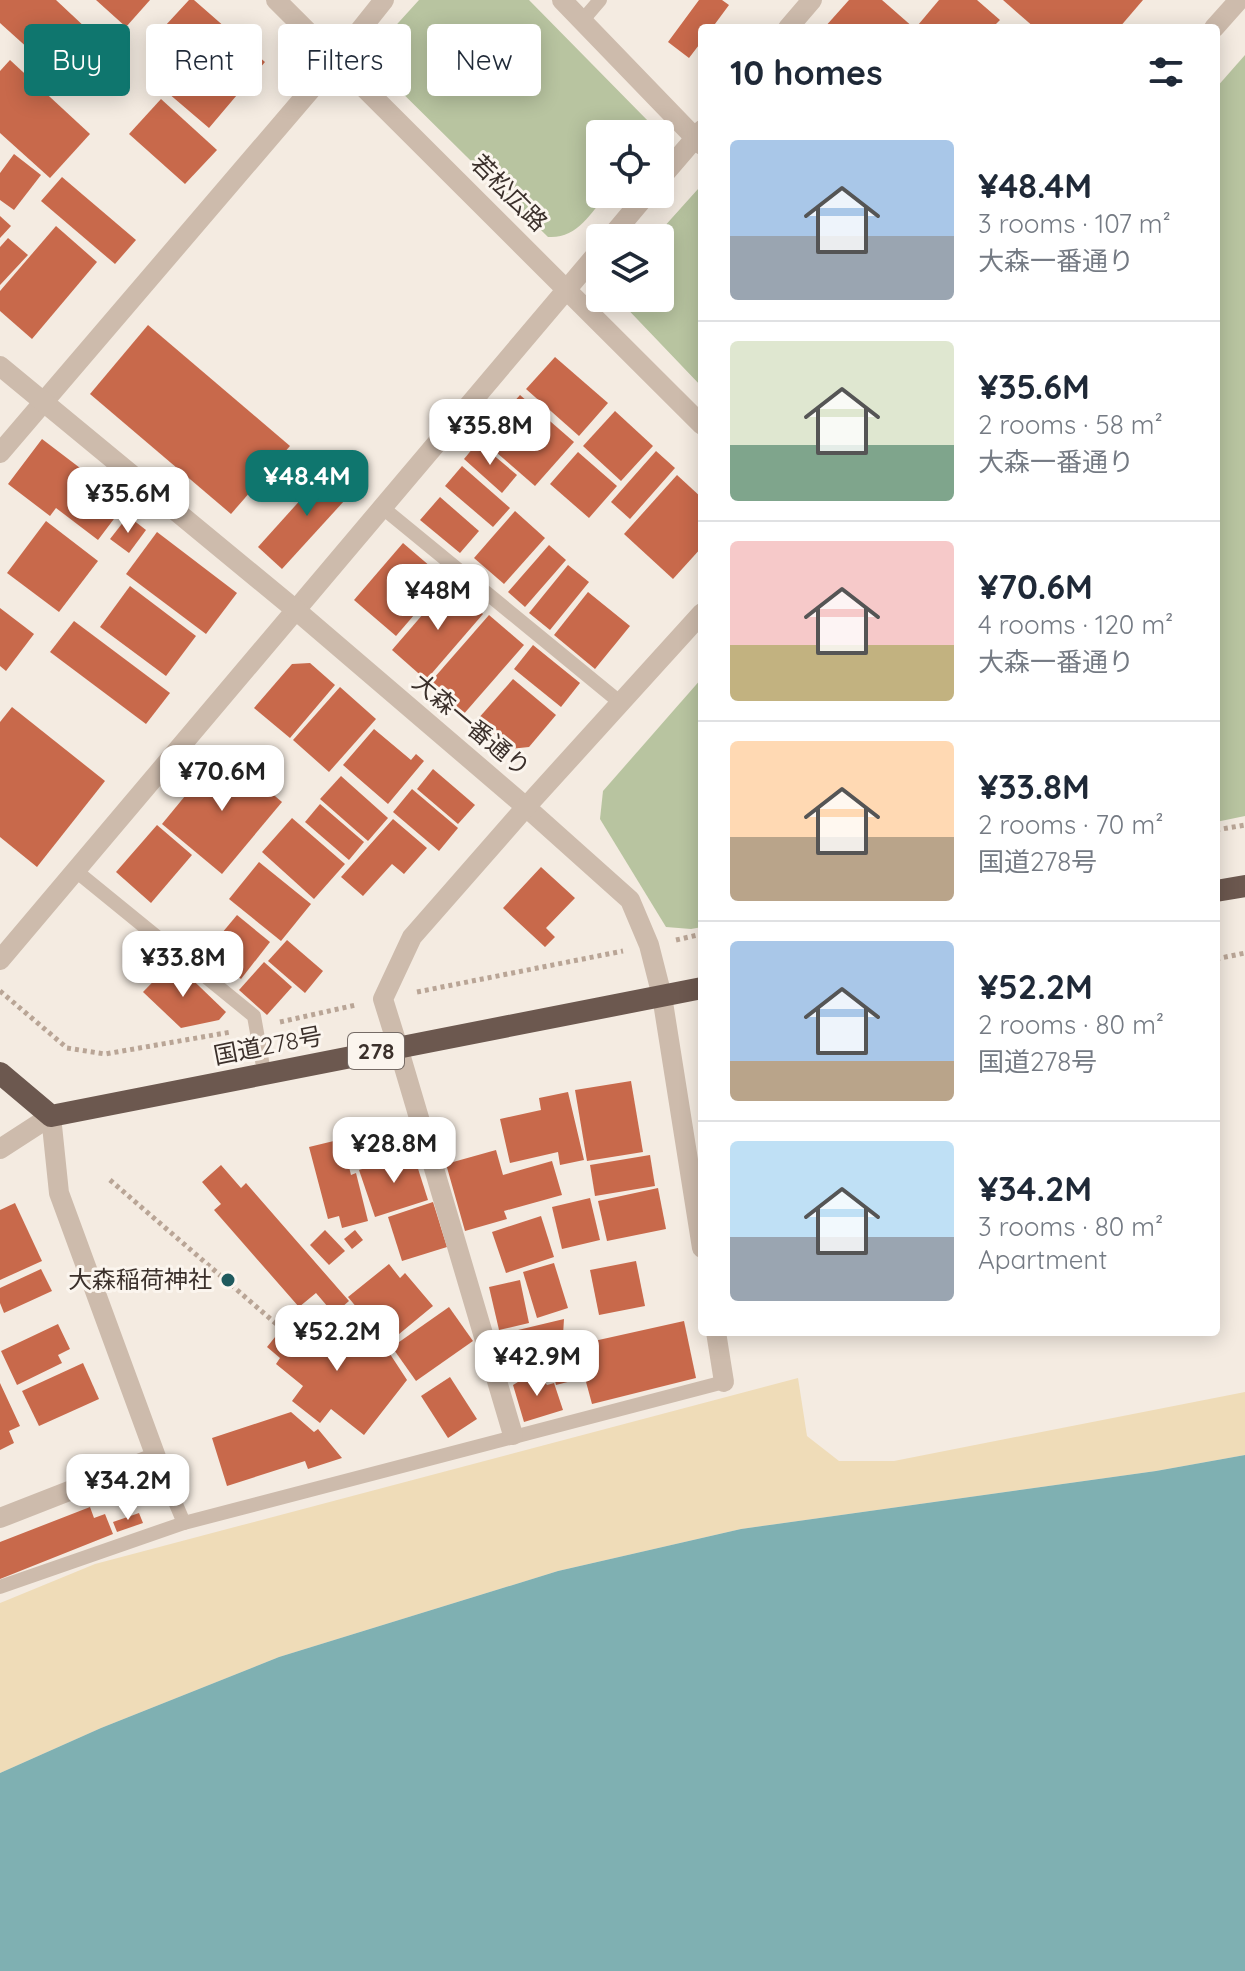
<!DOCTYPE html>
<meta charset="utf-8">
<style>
:root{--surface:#fff;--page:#f6f6f7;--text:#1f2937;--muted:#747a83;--line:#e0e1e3;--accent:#0f766e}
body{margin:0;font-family:Quicksand,"Noto Sans JP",sans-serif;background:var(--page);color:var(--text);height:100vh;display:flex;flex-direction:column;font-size:30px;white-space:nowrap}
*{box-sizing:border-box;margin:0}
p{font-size:26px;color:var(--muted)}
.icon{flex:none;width:44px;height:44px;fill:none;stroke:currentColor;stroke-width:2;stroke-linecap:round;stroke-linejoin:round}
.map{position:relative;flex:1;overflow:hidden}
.side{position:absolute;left:698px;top:24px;width:522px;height:1312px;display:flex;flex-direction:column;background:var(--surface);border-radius:8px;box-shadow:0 4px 20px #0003}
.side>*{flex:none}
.guide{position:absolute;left:24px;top:24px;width:554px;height:72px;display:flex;gap:16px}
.tools{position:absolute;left:586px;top:120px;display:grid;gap:16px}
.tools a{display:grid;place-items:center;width:88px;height:88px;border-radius:8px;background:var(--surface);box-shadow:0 4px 20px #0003;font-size:40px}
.price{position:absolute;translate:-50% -68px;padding:0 18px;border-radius:16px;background:#fff;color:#222;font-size:26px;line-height:52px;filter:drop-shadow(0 2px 4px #0008)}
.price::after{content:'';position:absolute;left:50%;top:48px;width:24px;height:18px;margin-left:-12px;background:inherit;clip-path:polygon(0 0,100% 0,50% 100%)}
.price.selected{background:var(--accent);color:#fff}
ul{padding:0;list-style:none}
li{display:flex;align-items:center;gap:24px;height:200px;padding:0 32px}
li+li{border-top:2px solid var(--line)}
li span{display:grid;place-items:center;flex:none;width:224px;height:160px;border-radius:8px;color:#555}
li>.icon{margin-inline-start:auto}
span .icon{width:96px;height:96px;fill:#fffc;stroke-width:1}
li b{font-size:34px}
h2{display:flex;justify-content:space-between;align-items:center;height:96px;padding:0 32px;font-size:34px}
.tag{padding:0 28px;border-radius:8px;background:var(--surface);box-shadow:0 4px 20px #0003;font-size:28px;line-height:72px}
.tag.selected{background:var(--accent);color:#fff}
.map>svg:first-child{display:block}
</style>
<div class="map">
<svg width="1245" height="1971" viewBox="0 0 1245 1971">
<rect width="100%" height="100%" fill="#f4ebe1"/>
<g fill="#b8c4a0">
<path d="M419,0h110l121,123v11h-50v60h7c-17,20 -30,45 -59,43l-169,-167v-26z"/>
<path d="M1245,55v761l-29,6v-734z"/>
<path d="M702,188v199l-85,-89h43v-60h-6l44,-49z"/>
<path d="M702,678v249l-11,2 -25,-2 -66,-108 3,-28z"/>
</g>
<path fill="#efdcb8" d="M798,1378l9,58 32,25h55l351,-69v63l-89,16 -415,58 -183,42 -279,86 -178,71 -101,45v-170l5,-2 90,-37z"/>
<path fill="#7fb0b2" d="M1245,1455v516h-1245v-198l101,-45 178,-71 279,-86 183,-42 415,-58z"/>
<g fill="#c8694b">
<path d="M0,0h56l31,29 -36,40 -51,-46z"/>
<path d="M96,0h54l-24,27z"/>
<path d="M189,0h5l71,62 -56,66 -41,-35 19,-23 -34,-31z"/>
<path d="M699,0h23l7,5 -17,23h-10v13l-13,17 -21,-16z"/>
<path d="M849,0h33l32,28h-90z"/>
<path d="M939,0h38l23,20 -8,8h-71l-3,-3z"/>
<path d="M1003,0h140l-24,28h-84z"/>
<path d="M10,60l80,74 -40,44 -50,-45v-62z"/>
<path d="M161,99l56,51 -32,34 -56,-50z"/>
<path d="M14,154l27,21 -27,35 -14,-10v-27z"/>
<path d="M62,177l74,63 -21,24 -74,-63z"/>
<path d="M0,216l11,10 -11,12z"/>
<path d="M56,226l41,36 -65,77 -32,-28v-20z"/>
<path d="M8,238l20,17 -28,30v-38z"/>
<path d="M148,325l142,121 -59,68 -141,-120z"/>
<path d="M555,357l53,46 -29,33 -53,-47z"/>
<path d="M520,395l54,47 -39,44 -54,-47z"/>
<path d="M615,411l38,35 -32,35 -38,-35z"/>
<path d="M42,439l84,64 -28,37 -42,-32 -6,8 -42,-32z"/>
<path d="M478,442l39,33 -15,18 -38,-34z"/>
<path d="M656,451l19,17 -45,51 -19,-17z"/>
<path d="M578,452l39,34 -28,32 -39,-34z"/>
<path d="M331,466l24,23 -73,80 -24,-22z"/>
<path d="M462,466l48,42 -17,19 -48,-41z"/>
<path d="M677,475l25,23v49l-29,32 -49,-45z"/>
<path d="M440,497l39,34 -19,22 -40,-33z"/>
<path d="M515,511l30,27 -41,46 -30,-26z"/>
<path d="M128,516l18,14 -17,23 -19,-14z"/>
<path d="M46,521l52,40 -39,51 -52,-39z"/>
<path d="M157,532l80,61 -31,41 -80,-60z"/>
<path d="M403,543l42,36 -49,57 -42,-36z"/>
<path d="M549,545l17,15 -41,47 -17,-15z"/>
<path d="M568,565l21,17 -39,48 -21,-17z"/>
<path d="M449,584l34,30 -57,66 -34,-30z"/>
<path d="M130,586l66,50 -30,40 -66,-49z"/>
<path d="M588,592l42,34 -35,43 -41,-34z"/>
<path d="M0,608l34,26 -28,37 -6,-5z"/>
<path d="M489,615l35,30 -62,71 -35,-30z"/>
<path d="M74,621l96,72 -24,31 -96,-72z"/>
<path d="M533,645l47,38 -19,24 -47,-38z"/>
<path d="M310,663l25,22 -45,53 -36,-30 38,-44z"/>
<path d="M513,679l43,36 -27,32 -19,2 -33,-29z"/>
<path d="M340,687l36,32 -47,53 -36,-32z"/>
<path d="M12,707l93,74 -68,86 -37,-30v-115z"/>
<path d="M374,729l37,31 5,-6 8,7 -36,43 -45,-39z"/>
<path d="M222,751l60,51 -60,72 -60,-50z"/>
<path d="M433,769l42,36 -17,19 -41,-35z"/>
<path d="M341,776l47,42 -20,23 -48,-42z"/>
<path d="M412,789l46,39 -19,23 -46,-39z"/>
<path d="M320,804l44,38 -15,18 -44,-38z"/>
<path d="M292,818l53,46 -31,35 -52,-47z"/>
<path d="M393,819l34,29 -23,26 -12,-10 -29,32 -22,-19z"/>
<path d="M157,825l35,30 -41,48 -35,-31z"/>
<path d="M259,862l52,42 -30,37 -52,-42z"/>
<path d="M541,867l34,31 -29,30 9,9 -10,10 -42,-39z"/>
<path d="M237,915l33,27 -29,37 -34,-28z"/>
<path d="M287,940l36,31 -18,22 -37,-32z"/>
<path d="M173,961l53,51 -7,8 -38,8 -38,-36z"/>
<path d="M264,962l28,25 -25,28 -28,-25z"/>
<path d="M631,1081l12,71 -56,9 -12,-71z"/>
<path d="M568,1092l16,68 -24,5 -2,-13 -48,11 -10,-44 41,-9 -2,-12z"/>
<path d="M342,1139l9,36 5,-2 12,48 -26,7 -3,-12 -11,3 -19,-72z"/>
<path d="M496,1150l7,25 49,-14 10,34 -58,16 3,8 -42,12 -19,-67z"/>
<path d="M413,1153l15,47 -53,17 -16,-47z"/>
<path d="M650,1155l5,31 -60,10 -5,-31z"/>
<path d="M221,1165l20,23 5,-5 103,118 -15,13 -18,-21 -17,14 -85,-97 7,-6 -19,-22z"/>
<path d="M658,1188l8,41 -59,12 -9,-40z"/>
<path d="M590,1198l10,42 -38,9 -10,-42z"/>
<path d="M433,1202l14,45 -45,14 -14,-44z"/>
<path d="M15,1203l27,58 -42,19v-70z"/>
<path d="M541,1216l13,41 -48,16 -14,-41z"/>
<path d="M325,1230l20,21 -16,14 -19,-20z"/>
<path d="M355,1230l8,10 -11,9 -8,-10z"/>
<path d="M636,1261l9,45 -46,9 -9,-45z"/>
<path d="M554,1263l14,45 -31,10 -14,-46z"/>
<path d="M389,1264l11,14 5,-5 28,33 -46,38 -39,-47z"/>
<path d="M41,1269l11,22 -48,22 -4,-10v-15z"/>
<path d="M520,1280l9,43 -30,7 -10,-43z"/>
<path d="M449,1307l24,34 -57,40 -24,-34z"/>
<path d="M292,1316l13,10 6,-8 32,25 10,-13 22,17 3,-3 12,10 17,26 -43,55 -33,-26 -11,14 -28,-22 11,-15 -27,-22 4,-6 -13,-11z"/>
<path d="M564,1319l-1,16 4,-1 12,45 -23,6 -8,-35 -24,6 -6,-26z"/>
<path d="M684,1321l12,57 -104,26 -16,-59z"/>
<path d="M58,1324l12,25 -12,6 4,8 -45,22 -16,-34z"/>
<path d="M83,1363l16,36 -60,27 -17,-35z"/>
<path d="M536,1371l11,14 7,-2 9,27 -39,12 -11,-37z"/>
<path d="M450,1377l27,42 -29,19 -27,-42z"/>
<path d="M0,1383l20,43 -11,5 5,12 -14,7z"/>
<path d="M291,1412l23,20 4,-3 24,29 -34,11 -3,-8 -78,25 -15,-48z"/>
<path d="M90,1507l4,11 11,-4 8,20 -113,45v-37z"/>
<path d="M139,1513l4,10 -26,9 -4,-10z"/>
</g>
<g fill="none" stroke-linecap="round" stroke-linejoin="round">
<g stroke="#b9a596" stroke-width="5" stroke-dasharray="4 4" stroke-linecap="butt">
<path d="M1216,830l29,-5"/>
<path d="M676,940l26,-6"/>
<path d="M1216,959l29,-6"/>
<path d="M0,991l67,57 38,6 126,-22"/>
<path d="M417,992l206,-41"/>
<path d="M280,1022l76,-17"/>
<path d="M110,1180l171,148"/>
</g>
<g stroke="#cdbbac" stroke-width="14">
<path d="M582,21l18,-21"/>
<path d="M383,508l239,196"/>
<path d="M76,871l178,145 10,56"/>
<path d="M156,1457l28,66 540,-141"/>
<path d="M0,1587l184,-64"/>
</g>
<g stroke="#cdbbac" stroke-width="20">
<path d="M788,28l24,-28"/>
<path d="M660,179l42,-49"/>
<path d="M610,238l37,-44"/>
<path d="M0,453l337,-394 47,-59"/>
<path d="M0,960l600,-710"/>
<path d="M662,996l40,252"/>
<path d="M398,1047l115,388"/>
<path d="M716,1332l8,50"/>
<path d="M0,1518l156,-61 -97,-264 -8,-77"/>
</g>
<g stroke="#cdbbac" stroke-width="20">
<path d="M276,0l426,425"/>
<path d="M562,0l140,145"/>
<path d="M1214,28l25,-28"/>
<path d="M0,366l297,245 229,196 104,93 19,45 13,51"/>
<path d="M398,1047l-15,-48 29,-62 114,-130 176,-194"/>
<path d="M0,1149l51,-33"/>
</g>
<g stroke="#6c584f" stroke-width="22">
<path d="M1216,891l29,-5"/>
<path d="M0,1073l51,43 651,-128"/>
</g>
</g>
<circle fill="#1f5a5e" stroke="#fbf5ee" stroke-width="3" cx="228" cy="1280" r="8"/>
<g text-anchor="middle" stroke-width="6" stroke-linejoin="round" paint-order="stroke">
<rect fill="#fbf5ee" stroke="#756b66" stroke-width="2" x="348" y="1033" width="56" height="36" rx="6"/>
<g font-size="22" font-weight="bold" fill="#3b302b">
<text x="376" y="1059">278</text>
</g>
<g font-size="24" fill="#3b302b" stroke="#fbf5ee">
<text transform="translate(509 193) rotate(45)" y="8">若松広路</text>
<text transform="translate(471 725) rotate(40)" y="8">大森一番通り</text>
<text transform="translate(268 1046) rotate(-11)" y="8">国道278号</text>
</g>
<g font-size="24" fill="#3b302b" stroke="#fbf5ee" text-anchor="end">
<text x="212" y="1288">大森稲荷神社</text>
</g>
</g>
</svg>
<div class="tools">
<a><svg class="icon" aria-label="locate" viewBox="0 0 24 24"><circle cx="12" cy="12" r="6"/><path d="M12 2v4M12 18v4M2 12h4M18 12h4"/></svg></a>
<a><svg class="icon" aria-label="layers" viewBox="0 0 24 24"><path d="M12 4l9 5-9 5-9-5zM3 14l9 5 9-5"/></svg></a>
</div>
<b class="price" style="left:490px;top:467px">¥35.8M</b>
<b class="price selected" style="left:307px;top:518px">¥48.4M</b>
<b class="price" style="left:128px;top:535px">¥35.6M</b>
<b class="price" style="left:438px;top:632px">¥48M</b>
<b class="price" style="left:222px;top:813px">¥70.6M</b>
<b class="price" style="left:183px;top:999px">¥33.8M</b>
<b class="price" style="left:394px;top:1185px">¥28.8M</b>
<b class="price" style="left:337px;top:1373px">¥52.2M</b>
<b class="price" style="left:537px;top:1398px">¥42.9M</b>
<b class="price" style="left:128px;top:1522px">¥34.2M</b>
<div class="guide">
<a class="tag selected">Buy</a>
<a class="tag">Rent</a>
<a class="tag">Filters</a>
<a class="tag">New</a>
</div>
<section class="side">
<h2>10 homes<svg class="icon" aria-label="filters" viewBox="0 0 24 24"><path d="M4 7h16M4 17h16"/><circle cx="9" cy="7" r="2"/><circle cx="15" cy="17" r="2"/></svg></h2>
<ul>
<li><span style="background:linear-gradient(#a9c7e8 60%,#9aa5b1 0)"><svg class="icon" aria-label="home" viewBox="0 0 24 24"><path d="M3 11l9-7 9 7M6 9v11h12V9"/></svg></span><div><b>¥48.4M</b><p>3 rooms · 107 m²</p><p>大森一番通り</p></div></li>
<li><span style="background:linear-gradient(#dfe7d0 65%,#7fa58c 0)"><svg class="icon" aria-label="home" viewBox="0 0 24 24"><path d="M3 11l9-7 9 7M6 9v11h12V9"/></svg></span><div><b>¥35.6M</b><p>2 rooms · 58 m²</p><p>大森一番通り</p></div></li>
<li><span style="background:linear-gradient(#f6c9c9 65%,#c2b280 0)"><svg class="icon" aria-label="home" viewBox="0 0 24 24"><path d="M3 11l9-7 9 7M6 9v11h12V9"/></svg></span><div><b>¥70.6M</b><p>4 rooms · 120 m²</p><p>大森一番通り</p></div></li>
<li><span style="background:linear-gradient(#ffd9b3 60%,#b9a48a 0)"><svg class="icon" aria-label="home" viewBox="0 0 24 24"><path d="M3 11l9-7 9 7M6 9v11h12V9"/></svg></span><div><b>¥33.8M</b><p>2 rooms · 70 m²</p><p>国道278号</p></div></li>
<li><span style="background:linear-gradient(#a9c7e8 75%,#b9a48a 0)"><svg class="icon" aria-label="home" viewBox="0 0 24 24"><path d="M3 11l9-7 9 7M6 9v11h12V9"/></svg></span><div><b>¥52.2M</b><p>2 rooms · 80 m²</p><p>国道278号</p></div></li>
<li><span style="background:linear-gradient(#bfe0f5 60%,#9aa5b1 0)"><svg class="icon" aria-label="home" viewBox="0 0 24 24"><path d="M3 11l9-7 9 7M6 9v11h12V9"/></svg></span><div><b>¥34.2M</b><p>3 rooms · 80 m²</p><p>Apartment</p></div></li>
</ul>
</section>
</div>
